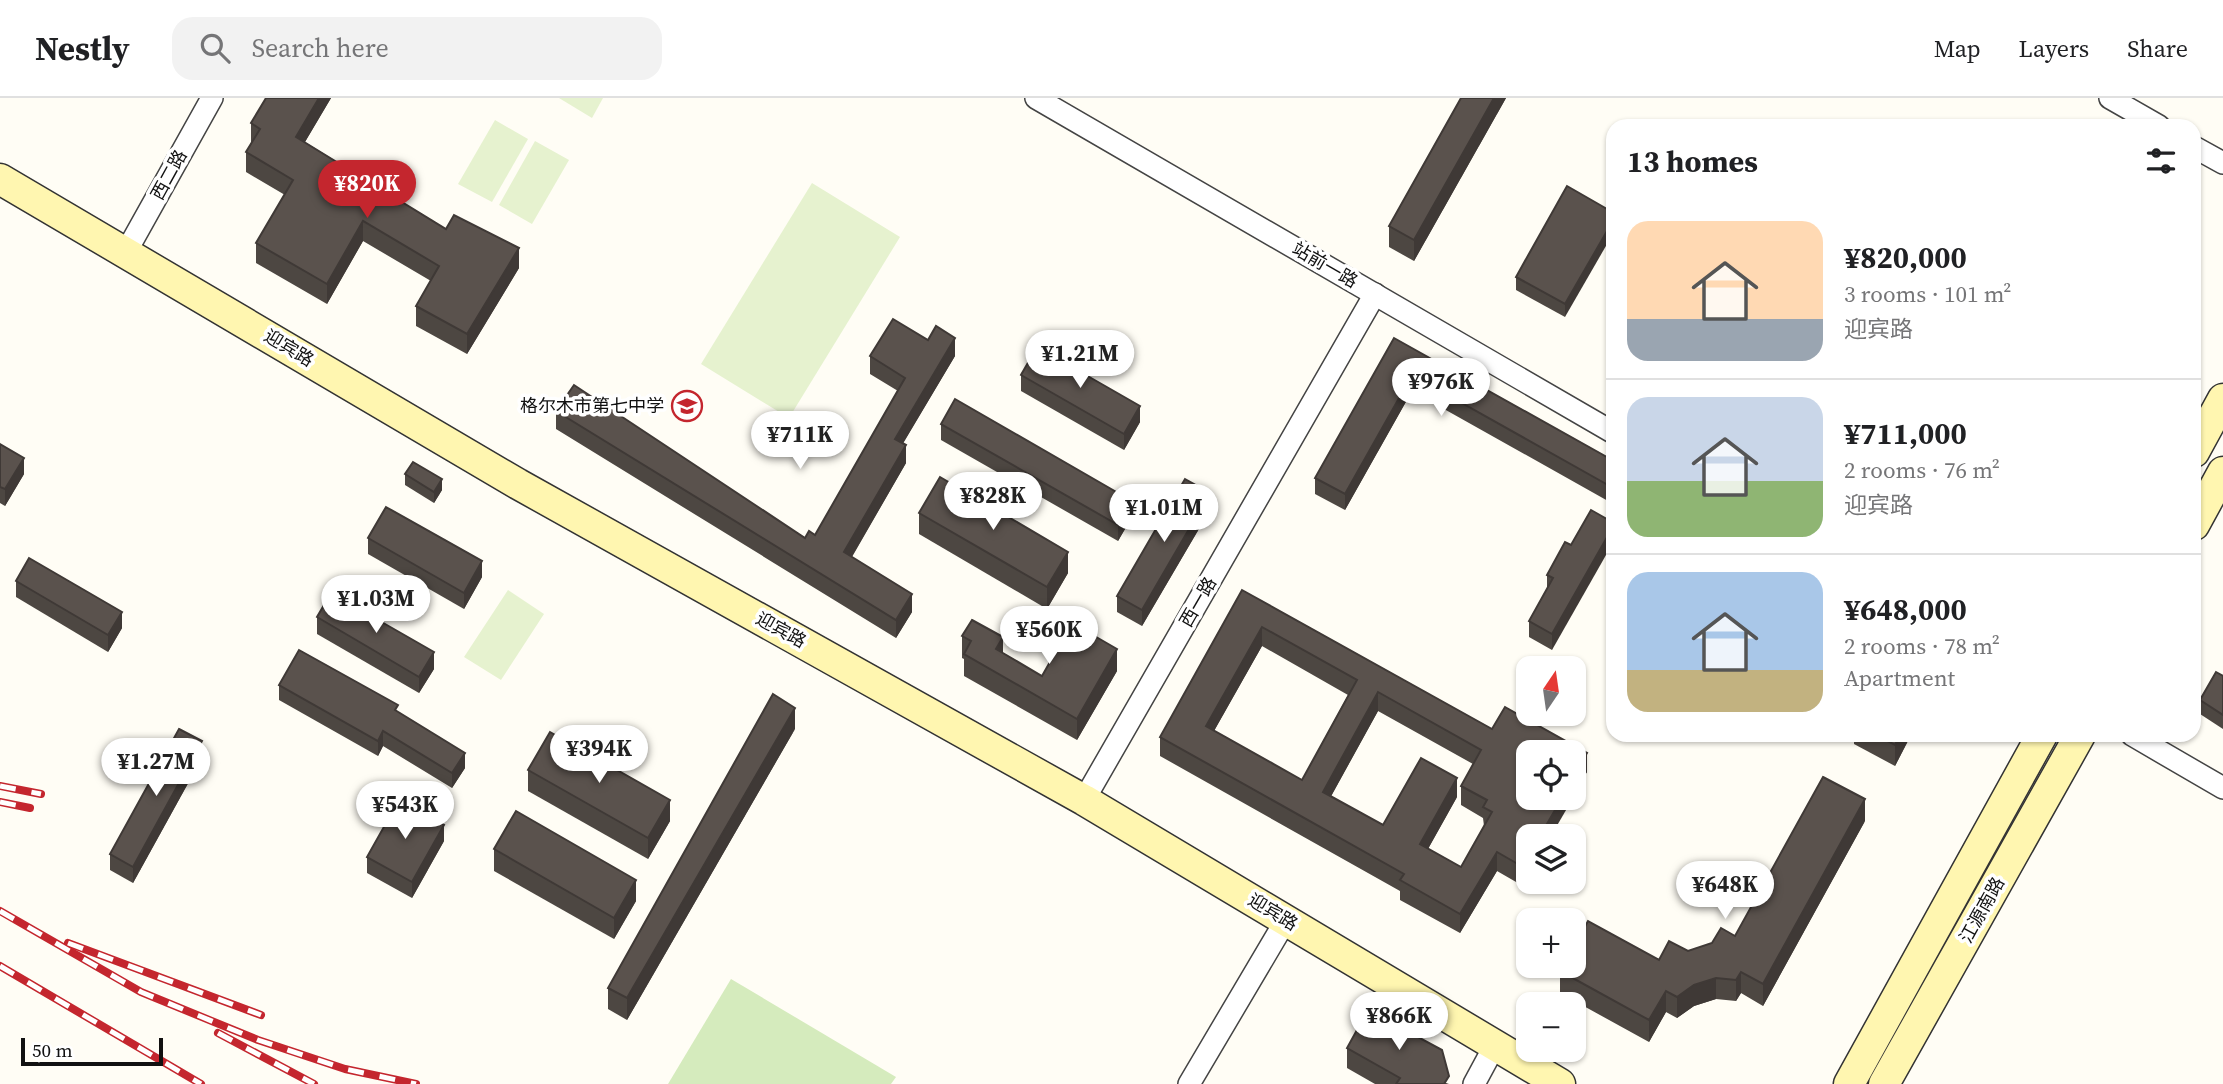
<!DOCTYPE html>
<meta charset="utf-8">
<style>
:root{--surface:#fff;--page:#f2f2f2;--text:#202124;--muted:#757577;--line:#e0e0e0;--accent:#c4262e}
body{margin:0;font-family:"Source Serif 4","Noto Sans SC",serif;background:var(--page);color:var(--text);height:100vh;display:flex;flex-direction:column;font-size:26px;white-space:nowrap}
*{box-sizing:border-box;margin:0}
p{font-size:23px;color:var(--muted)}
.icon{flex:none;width:38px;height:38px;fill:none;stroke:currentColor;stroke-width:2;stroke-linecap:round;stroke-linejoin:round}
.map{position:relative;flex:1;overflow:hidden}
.panel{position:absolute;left:1606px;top:21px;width:595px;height:623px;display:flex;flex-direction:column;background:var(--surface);border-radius:21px;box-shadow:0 2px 5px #0004}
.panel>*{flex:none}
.needle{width:46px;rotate:13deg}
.tools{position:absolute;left:1516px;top:558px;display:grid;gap:14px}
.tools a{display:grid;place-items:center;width:70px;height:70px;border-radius:14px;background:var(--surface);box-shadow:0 2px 5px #0004;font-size:35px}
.scale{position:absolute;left:21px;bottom:18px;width:142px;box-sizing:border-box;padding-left:7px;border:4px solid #111;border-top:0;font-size:19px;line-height:24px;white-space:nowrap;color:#111;-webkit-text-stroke:5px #fff;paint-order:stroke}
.price{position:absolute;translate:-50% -60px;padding:0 16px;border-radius:24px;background:#fff;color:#222;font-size:23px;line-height:46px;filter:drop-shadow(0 2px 4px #0008)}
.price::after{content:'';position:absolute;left:50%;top:42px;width:21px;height:16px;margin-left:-10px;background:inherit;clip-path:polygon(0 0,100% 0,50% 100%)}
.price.on{background:var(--accent);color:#fff}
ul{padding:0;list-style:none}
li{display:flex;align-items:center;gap:21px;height:175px;padding:0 21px}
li+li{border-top:2px solid var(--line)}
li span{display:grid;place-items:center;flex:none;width:196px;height:140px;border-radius:21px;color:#555}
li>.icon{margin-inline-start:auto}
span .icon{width:84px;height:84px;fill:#fffc;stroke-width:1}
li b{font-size:30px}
h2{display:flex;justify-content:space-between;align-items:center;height:84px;padding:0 21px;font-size:30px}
header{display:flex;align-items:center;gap:42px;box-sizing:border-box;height:98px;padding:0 35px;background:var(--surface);border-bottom:2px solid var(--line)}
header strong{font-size:33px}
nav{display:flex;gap:38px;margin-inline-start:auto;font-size:24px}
.search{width:490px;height:63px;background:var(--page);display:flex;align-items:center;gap:18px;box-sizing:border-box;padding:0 24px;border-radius:21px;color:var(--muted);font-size:26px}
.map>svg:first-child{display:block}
</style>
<header>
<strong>Nestly</strong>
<div class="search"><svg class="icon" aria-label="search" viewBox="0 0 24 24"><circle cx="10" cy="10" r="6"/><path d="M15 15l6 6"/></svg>Search here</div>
<nav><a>Map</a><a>Layers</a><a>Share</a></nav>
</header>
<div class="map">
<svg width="2223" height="986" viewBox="0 0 2223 986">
<rect width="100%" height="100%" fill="#fffdf5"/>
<path fill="#d5ebbd" d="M731,881l165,98 -5,7h-223z"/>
<g fill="#e6f2cf">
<path d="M559,0h44l-11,20z"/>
<path d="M495,22l33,19 -36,63 -34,-18z"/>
<path d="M535,43l34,19 -37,64 -33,-19z"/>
<path d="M812,85l88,54 -111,181 -88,-54z"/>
<path d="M508,492l36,24 -43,66 -37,-23z"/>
</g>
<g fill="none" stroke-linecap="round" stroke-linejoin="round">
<g stroke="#444" stroke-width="24">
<g id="street">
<path d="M1036,0l578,335"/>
<path d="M2110,0l49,28"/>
<path d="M2194,49l29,16"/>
<path d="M126,154l86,-154"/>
<path d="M2132,637l91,53"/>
<path d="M1084,702l291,-506"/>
<path d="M1189,986l97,-164"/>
<path d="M1474,986l21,-39"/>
</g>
</g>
<g stroke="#333" stroke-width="33">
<g id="secondary">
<path d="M0,81l518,305 566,316 476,284"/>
<path d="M2194,354l29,-53"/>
<path d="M2194,427l29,-53"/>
<path d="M1849,986l193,-349"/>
<path d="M1884,986l196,-349"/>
</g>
</g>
<use href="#street" stroke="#fff" stroke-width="21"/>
<use href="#secondary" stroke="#fff6b0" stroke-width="30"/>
<g stroke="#c4262e" stroke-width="8">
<g id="rail">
<path d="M0,688l41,8"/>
<path d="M0,704l30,6"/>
<path d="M0,813l141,81 117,48 87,29 71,15"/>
<path d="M68,845l193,72"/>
<path d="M0,868l201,118"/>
<path d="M218,935l96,51"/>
</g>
</g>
<use href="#rail" stroke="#fff" stroke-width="5" stroke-dasharray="16" stroke-linecap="butt"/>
</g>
<g fill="#4d4742" fill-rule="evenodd">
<path d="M266,0h65l-26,44 141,87 73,39 -52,86 -51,-28v-20l15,-25 -68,-40 -36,63 -71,-41v-20l29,-48 -39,-23v-20l5,-9v-20z"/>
<path d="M1461,0h45l-92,163 -25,-14v-21z"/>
<path d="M1567,88l-2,131 -49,-27v-13z"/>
<path d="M1394,240l220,123v31l-6,9 -196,-110 -67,119 -30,-16v-16z"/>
<path d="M870,258h85l-52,87 3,20 -54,94 60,55 -16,26 -340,-209v-18l249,127 10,-3 83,-144 -28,-17z"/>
<path d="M1021,277l119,47 -16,28 -103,-59z"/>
<path d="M941,326l191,93 -14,24 -177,-101z"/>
<path d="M0,346l24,30 -19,32 -5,-3z"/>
<path d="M405,376l37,16 -8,13 -29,-18z"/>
<path d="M1210,412l-68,116 -25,-14v-16z"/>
<path d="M919,415l149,60 -21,36 -128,-75z"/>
<path d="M368,440l114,39 -18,32 -96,-55z"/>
<path d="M1565,444l-13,108 -23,-13v-16l18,-32v-14z"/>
<path d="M16,483l106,47 -14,24 -92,-55z"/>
<path d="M1242,492l250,139 95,43 -59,64v42l-5,8 -26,-15 -37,62 -60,-33v-9l-240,-135v-19zM1262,548l86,49 -46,85 -88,-49zM1378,613l95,53 -12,22v19l22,13 1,8 -23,41 -33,-18 29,-52 -74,28 -52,-29z"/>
<path d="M317,519l117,52 -15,24 -102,-59z"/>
<path d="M962,538l41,17 39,23 75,-5 -40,69 -113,-64v-17l-2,-1z"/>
<path d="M2223,578v53l-23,-15v-14z"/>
<path d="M279,587l119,27 67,56 -13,20 -69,-42 -5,10 -99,-56z"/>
<path d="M795,631l-168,291 -19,-11v-21z"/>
<path d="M1854,637h57l-16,31 -41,-22z"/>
<path d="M202,660l-69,125 -23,-13v-16z"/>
<path d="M528,672l142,51 -22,38 -120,-68z"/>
<path d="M1865,723l-102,185 -22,-13 -5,8 -20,-2 -22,7 -17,12 -11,-6 -17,30 -89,-49v-22l99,-11 76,-24z"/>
<path d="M444,743l-32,57 -45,-25v-16z"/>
<path d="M494,751l142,52 -22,38 -120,-68z"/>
<path d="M1347,950l102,36h-74l-28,-16z"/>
</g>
<g fill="#3f3936">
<path d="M319,0h12l-35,59v-20z"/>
<path d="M1494,0h12l-92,163v-21z"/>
<path d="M1614,121v13l-49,85v-13z"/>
<path d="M363,123v20l-36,63v-20z"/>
<path d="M519,150v20l-52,86v-20z"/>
<path d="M955,240v18l-60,101v-18z"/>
<path d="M1412,277v16l-67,119v-16z"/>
<path d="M1140,308v16l-16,28v-16z"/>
<path d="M906,347v18l-62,107v-18z"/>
<path d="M24,360v16l-19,32v-17z"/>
<path d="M1614,378v16l-6,9v-16z"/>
<path d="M442,381v11l-8,13v-11z"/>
<path d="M1210,395v17l-68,116v-16z"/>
<path d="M1132,403v16l-14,24v-16z"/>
<path d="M1614,427v16l-62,109v-16z"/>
<path d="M1068,454v21l-21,36v-22z"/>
<path d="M482,463v16l-18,32v-16z"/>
<path d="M912,496v18l-16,26v-18z"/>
<path d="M122,514v16l-14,24v-17z"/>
<path d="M1262,529v19l-56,99v-19z"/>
<path d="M1003,539v22l-7,-10z"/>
<path d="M1117,551v22l-40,69v-21z"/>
<path d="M434,554v17l-15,24v-16z"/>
<path d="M1378,594v19l-55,100v-19z"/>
<path d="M795,610v21l-168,291v-22z"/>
<path d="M383,633v15l-5,10v-15z"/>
<path d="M1900,637h11l-16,31v-21z"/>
<path d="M202,643v17l-69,125v-16z"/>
<path d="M465,655v15l-13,20v-15z"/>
<path d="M1587,655v19l-14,25v-19z"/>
<path d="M1457,680v19l-37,66v-19z"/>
<path d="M1562,700h11l-22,38h-11z"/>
<path d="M1865,701v22l-102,185v-22z"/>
<path d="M670,702v21l-22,38v-21z"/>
<path d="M444,727v16l-32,57v-16z"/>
<path d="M1497,754v19l-37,62v-19z"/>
<path d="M1528,761v19l-5,8v-19z"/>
<path d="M636,782v21l-22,38v-21z"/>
<path d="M1741,874v21l-5,8v-21z"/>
<path d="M1716,880v21l-22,7 -17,12v-21l17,-12z"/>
<path d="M1666,893v21l-17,30v-22z"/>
</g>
<g fill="#5a524d" stroke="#3f3936" stroke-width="2" fill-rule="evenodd">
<path d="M266,0h53l-23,39 150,92 8,-14 65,33 -52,86 -51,-28 23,-40 -76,-45 -36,63 -71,-41 37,-63 -47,-28 14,-23 -9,-6z"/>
<path d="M1461,0h33l-80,142 -25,-14z"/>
<path d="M1567,88l47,27v6l-49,85 -49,-27z"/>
<path d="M893,221l35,21 8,-14 19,12 -60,101 11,6 -62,107 68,42 -16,26 -340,-209 18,-26 231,153 4,-7 6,4 90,-157 -35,-22z"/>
<path d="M1394,240l220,123v15l-6,9 -196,-110 -67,119 -30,-16z"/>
<path d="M1037,249l103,59 -16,28 -103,-59z"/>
<path d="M955,301l177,102 -14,24 -177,-101z"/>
<path d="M0,346l24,14 -19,31 -5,-2z"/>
<path d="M413,364l29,17 -8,13 -29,-18z"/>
<path d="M940,379l128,75 -21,35 -128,-74z"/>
<path d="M1185,381l25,14 -68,117 -25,-14z"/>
<path d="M386,409l96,54 -18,32 -96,-55z"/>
<path d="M1591,412l23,13v2l-62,109 -23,-13 24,-43 -6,-3 18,-33 6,3z"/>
<path d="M29,460l93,54 -14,23 -92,-54z"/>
<path d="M1242,492l250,139 13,-22 82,46 -14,25v-26h-45v46h34l-22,38h-12v23l-5,8 -26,-15 -37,62 -60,-34 4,-6 -244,-137zM1262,529l95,53 -55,100 -96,-54zM1378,594l103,58 -20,36 26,14 -4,7 9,5 -31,55 -41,-23 37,-66 -36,-20 -38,67 -60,-33z"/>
<path d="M331,495l103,59 -15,25 -102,-60z"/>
<path d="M972,522l31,17 -7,12 46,27 30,-53 45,26 -40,70 -113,-65 7,-13 -9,-5z"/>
<path d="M299,552l99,55 -3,5 70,43 -13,20 -69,-42 -5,10 -99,-56z"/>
<path d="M2216,574l7,4v39l-23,-15z"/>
<path d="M773,596l22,14 -168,290 -19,-10z"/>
<path d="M179,631l23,12 -69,126 -23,-13z"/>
<path d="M550,634l120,68 -22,38 -120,-68z"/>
<path d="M1876,637h24l-5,10z"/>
<path d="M1823,679l42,22 -102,185 -22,-12 -5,8 -20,-2 -22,7 -17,12 -11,-6 -17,29 -89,-49 3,-5h10v-18l15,-27 71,39 10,-19 19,10 24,-8 9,-15 14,8z"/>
<path d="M399,702l45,25 -32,57 -45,-25z"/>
<path d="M516,713l120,69 -22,38 -120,-69z"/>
<path d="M1368,912l74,40 7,26 -5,8h-48l4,-6 -53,-30z"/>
</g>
<defs>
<g id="school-ring" transform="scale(1.575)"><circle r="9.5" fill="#fff" stroke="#c4262e" stroke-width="1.5"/><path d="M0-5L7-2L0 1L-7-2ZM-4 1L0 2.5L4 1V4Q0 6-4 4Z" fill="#c4262e"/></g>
</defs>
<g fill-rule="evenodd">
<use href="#school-ring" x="687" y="308"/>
</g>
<g text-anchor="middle" stroke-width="7" stroke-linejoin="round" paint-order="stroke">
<g font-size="18" fill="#111" stroke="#fff">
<text transform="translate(169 77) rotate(-61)" y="6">西二路</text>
<text transform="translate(1325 167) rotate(30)" y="6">站前一路</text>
<text transform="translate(289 250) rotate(31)" y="6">迎宾路</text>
<text transform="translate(1198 504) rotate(-60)" y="6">西一路</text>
<text transform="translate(781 532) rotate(29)" y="6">迎宾路</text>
<text transform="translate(1982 812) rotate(-61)" y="6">江源南路</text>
<text transform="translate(1273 814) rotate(31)" y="6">迎宾路</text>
</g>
<g font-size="18" fill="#111" stroke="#fff" text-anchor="end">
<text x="664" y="314">格尔木市第七中学</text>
</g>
</g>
</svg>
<div class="tools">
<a><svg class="needle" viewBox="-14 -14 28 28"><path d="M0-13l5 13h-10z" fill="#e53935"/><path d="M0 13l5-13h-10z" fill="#757577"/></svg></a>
<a><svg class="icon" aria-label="locate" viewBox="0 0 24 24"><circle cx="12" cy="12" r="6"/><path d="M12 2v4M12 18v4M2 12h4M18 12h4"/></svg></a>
<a><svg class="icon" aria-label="layers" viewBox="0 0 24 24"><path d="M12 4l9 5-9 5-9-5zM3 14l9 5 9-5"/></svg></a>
<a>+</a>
<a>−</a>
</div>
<div class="scale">50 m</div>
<b class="price on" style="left:367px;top:122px">¥820K</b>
<b class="price" style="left:1080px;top:292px">¥1.21M</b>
<b class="price" style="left:1441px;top:320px">¥976K</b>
<b class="price" style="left:800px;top:373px">¥711K</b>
<b class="price" style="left:993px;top:434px">¥828K</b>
<b class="price" style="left:1164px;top:446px">¥1.01M</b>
<b class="price" style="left:376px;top:537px">¥1.03M</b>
<b class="price" style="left:1049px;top:568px">¥560K</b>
<b class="price" style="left:599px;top:687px">¥394K</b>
<b class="price" style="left:156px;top:700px">¥1.27M</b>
<b class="price" style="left:405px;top:743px">¥543K</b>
<b class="price" style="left:1725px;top:823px">¥648K</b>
<b class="price" style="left:1399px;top:954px">¥866K</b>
<section class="panel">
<h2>13 homes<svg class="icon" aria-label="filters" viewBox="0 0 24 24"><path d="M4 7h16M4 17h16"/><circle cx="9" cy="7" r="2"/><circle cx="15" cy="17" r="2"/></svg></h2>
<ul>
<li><span style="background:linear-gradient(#ffd9b3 70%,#9aa5b1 0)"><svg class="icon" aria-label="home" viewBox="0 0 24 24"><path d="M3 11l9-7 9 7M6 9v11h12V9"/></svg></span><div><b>¥820,000</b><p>3 rooms · 101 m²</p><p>迎宾路</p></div></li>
<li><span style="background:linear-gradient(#c9d6e8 60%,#8fb573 0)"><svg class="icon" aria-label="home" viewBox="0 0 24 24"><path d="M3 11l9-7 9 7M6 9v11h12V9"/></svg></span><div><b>¥711,000</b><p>2 rooms · 76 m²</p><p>迎宾路</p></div></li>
<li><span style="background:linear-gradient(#a9c7e8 70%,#c2b280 0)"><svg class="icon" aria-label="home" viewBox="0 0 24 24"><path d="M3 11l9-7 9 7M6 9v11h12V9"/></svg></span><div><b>¥648,000</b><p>2 rooms · 78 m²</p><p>Apartment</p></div></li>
</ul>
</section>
</div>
